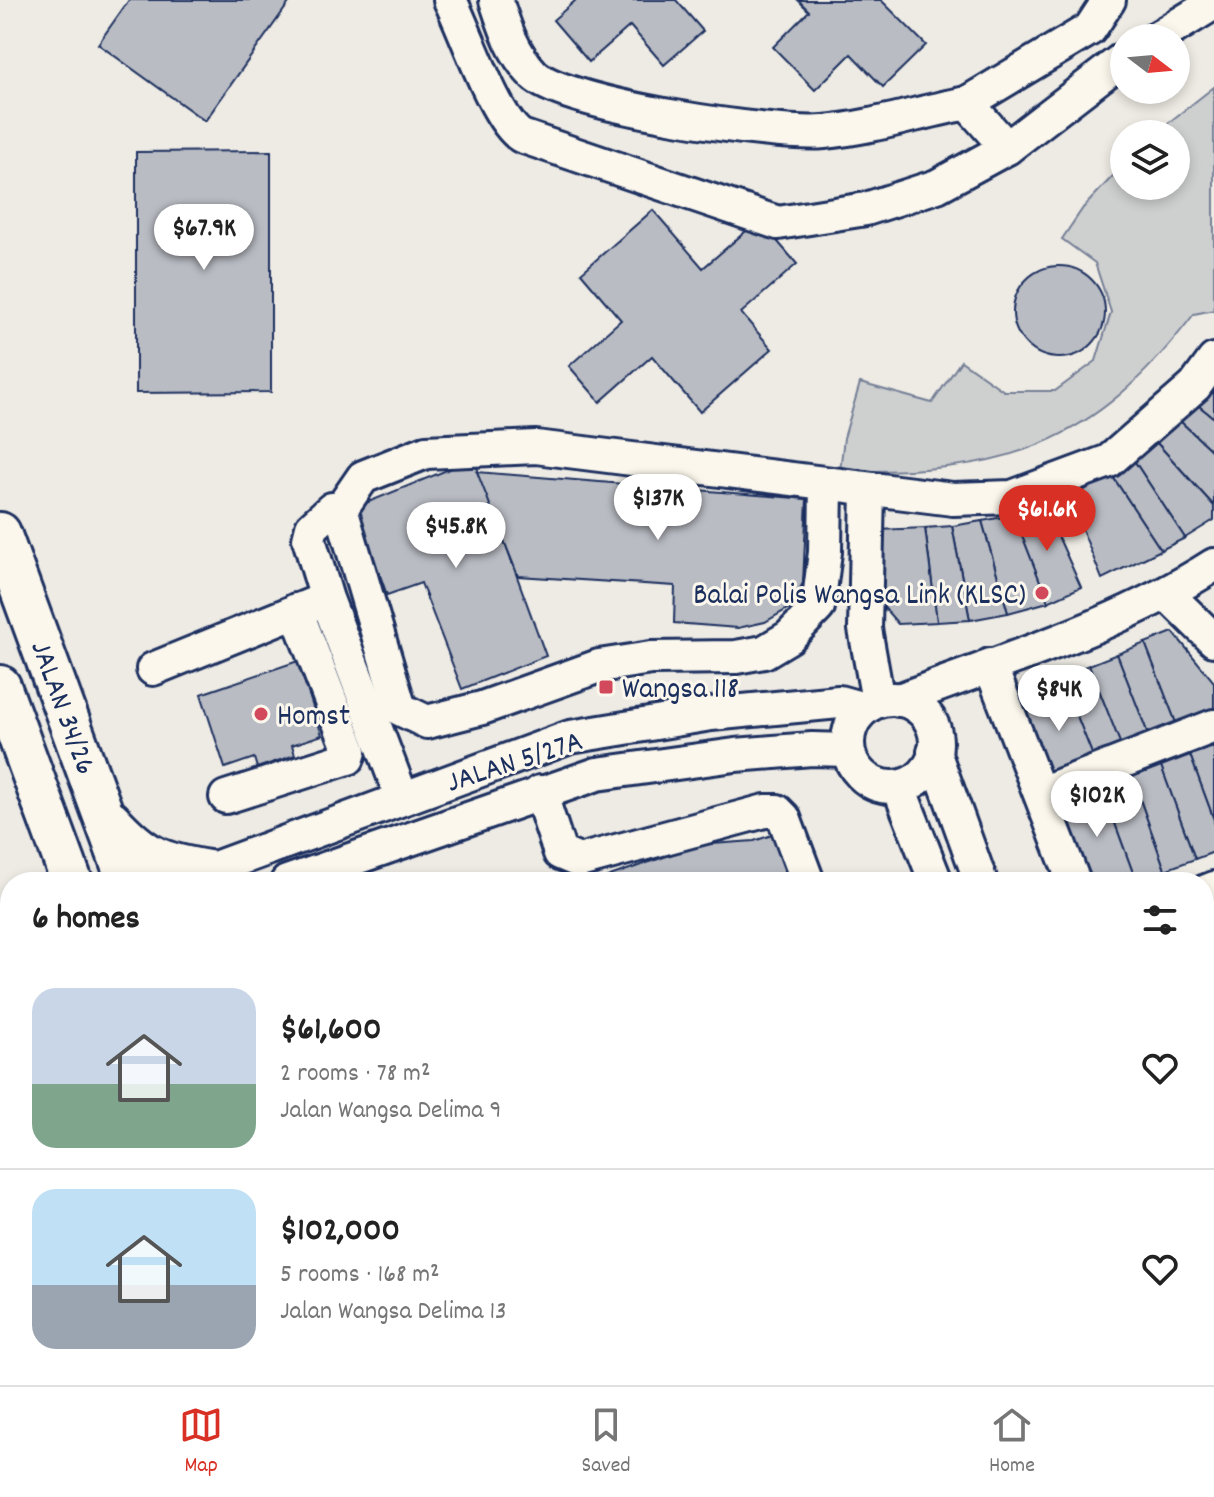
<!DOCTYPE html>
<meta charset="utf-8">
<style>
:root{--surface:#fff;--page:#f6f6f6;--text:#222;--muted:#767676;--line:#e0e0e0;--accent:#d93025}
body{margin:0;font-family:Dekko,sans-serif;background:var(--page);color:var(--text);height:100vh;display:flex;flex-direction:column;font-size:30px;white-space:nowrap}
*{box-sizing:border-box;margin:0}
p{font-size:26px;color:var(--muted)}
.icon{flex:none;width:44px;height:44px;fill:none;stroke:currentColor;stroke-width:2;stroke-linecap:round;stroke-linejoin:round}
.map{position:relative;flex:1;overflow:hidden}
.drawer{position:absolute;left:0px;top:872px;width:1214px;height:514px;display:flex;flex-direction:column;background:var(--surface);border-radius:32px 32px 0 0;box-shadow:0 4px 12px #0003}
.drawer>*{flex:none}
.needle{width:52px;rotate:106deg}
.fabs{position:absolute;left:1110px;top:24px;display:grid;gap:16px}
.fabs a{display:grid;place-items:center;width:80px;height:80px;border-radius:50%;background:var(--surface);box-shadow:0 4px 12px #0003;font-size:40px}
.price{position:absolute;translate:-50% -68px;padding:0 18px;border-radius:28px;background:#fff;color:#222;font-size:26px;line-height:52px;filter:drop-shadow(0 2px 4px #0008)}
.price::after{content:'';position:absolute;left:50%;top:48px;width:24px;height:18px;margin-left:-12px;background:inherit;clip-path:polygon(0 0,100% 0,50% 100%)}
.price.active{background:var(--accent);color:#fff}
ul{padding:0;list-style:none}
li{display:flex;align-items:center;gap:24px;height:200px;padding:0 32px}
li+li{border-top:2px solid var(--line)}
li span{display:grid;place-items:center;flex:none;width:224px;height:160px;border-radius:24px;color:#555}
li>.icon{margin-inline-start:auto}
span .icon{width:96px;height:96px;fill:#fffc;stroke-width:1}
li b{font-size:34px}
h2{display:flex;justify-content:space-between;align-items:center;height:96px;padding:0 32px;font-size:34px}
.menu{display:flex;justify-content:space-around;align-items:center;height:112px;border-top:2px solid var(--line);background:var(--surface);font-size:22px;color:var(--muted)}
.menu a{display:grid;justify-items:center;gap:4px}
.menu .active{color:var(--accent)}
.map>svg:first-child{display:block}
</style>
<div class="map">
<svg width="1214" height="1385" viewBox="0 0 1214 1385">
<rect width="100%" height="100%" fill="#eeebe4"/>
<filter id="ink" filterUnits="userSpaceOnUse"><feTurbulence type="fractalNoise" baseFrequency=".0125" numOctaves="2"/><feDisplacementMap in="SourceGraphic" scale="16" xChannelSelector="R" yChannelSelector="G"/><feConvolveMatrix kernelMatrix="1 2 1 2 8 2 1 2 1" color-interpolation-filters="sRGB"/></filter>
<g filter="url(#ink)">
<path fill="#cecfcf" stroke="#747f96" stroke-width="2" d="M1214,87v223l-20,4c-102,134 -190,160 -354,157l4,-33 16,-55 72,20 29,-42 43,30h51l41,-30 15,-49 -16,-49 -33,-24 21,-31 41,-44v22h52v-52h-22z"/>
<g fill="#b9bcc3" stroke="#1b2f5e" stroke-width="2">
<path d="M129,0h162l-86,121 -107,-77z"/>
<path d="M576,0h100l27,31 -39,34 -34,-39 -41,36 -36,-42z"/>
<path d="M798,0h83l45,45 -43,42 -32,-33 -36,36 -42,-43 36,-36z"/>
<path d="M271,151v241l-135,1v-241z"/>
<path d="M653,210l50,58 56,-48 38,44 -56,49 31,36 -72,63 -48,-56 -52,46 -31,-36 52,-46 -40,-47z"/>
<circle cx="1059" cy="312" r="46"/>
<path d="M1214,379v39l-19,-15z"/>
<path d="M1195,403l19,15v35l-34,-32z"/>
<path d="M1180,421l34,32v53l-58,-64z"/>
<path d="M1156,442l58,64v14l-29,18 -54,-82z"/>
<path d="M1131,456l54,82 -24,12 -50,-76z"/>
<path d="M474,459l72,197 -84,33 -41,-106 -34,12 -31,-88z"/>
<path d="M477,472l330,27 -4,84 -14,25 -24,14 -27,6 -64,-5 1,-37 -157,-10z"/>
<path d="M1111,474l50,76 -59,29 -32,-80z"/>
<path d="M1044,505l37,82 -33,15 -34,-87z"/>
<path d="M1014,515l34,87 -40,11 -26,-92z"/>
<path d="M982,521l26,92 -38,7 -18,-94z"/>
<path d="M952,526l18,94 -33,2 -12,-94z"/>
<path d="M925,528l12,94 -39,2 -17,-20 -3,-74z"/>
<path d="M1173,632l41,50v41l-33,13 -36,-93z"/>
<path d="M1145,643l36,93 -28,11 -36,-93z"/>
<path d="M1117,654l36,93 -27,11 -37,-93z"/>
<path d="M298,661l24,74 -30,10 3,10 -38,13 -3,-10 -29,10 -24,-74z"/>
<path d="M1089,665l37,93 -28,11 -37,-93z"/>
<path d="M1061,676l37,93 -44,18 -29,-74 9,-26z"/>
<path d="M1214,747v73l-24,-65z"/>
<path d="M1190,755l24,65v32l-19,7 -34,-93z"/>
<path d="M1161,766l34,93 -30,11 -33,-93z"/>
<path d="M1132,777l33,93 -29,11 -34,-93z"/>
<path d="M1102,788l34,93 -3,1h-38l-10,-5 -27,-72z"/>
<path d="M772,835l18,47h-197l105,-37 56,-4z"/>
<path d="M1205,916l9,23v24l-10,4z"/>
<path d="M1214,963v33l-10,4v-33z"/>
<path d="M1214,996v33l-10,4v-33z"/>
<path d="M1214,1029v33l-10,4v-33z"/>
<path d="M10,1038v51l-10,-32v-16z"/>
<path d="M0,1057l10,32v28l-10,3z"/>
<path d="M1214,1062v32l-10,4v-32z"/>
<path d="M1214,1094v33l-10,4v-33z"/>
<path d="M1214,1127v32l-8,3 -2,-31z"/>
<path d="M116,1376h59l-25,9h-31z"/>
<path d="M178,1376l3,9h-31l25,-9z"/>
<path d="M417,1376h627l3,9h-626z"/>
</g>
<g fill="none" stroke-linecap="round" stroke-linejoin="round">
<g stroke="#1b2f5e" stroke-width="38">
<g id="minor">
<path d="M450,0c17,33 44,118 71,136l257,87 88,-14 71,-23 70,-38 117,-90"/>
<path d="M496,0c9,28 17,53 38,75 31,30 244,62 290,57 47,-4 96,-20 143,-29"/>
<path d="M1157,38l57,-35"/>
<path d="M1007,148l-40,-45 123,-74 19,-29"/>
<path d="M826,484l-1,68 -7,55 -29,30 -25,15 -28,5 -85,1 -52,8 -117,42 -55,14 -27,-13 -59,-200 22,-32 63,-25 110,-5 417,52 59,-2 97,-36 86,-75 19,-26"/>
<path d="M868,489l-3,140 13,72"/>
<path d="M341,509h-9l-20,18 -3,12 18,60 75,199"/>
<path d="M1168,595l46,45"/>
<path d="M990,665l84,217"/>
<path d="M153,669l160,-65"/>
<circle cx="892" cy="743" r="44"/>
<path d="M899,700c107,-41 218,-73 315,-135"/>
<path d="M934,752l47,130"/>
<path d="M899,788l37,94"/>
<path d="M540,792l20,61 19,8 186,-50h12l7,7 24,64"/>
<path d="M1041,793l173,-67"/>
<path d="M226,797l122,-39 2,-7 -54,-141"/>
<path d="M188,878l382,-141 141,-23 128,-12 25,7"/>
<path d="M287,882l310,-108 138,-19 77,-6 36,1"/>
<path d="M1204,892l10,-4"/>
<path d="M0,947l10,-3"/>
<path d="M0,983l10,-3"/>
<path d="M0,1175l10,-4"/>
<path d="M0,1202l10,28"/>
<path d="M1204,1208l10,25"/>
<path d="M62,1376l3,9"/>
<path d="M364,1376l2,9"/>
<path d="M1131,1376l3,9"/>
<path d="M1175,1376l4,9"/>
</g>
</g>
<g stroke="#1b2f5e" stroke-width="46">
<g id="major">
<path d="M0,533l128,349"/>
<path d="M0,686l72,196"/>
<path d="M111,821c33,36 48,42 97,50"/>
<path d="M246,1376l3,9"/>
<path d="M294,1376l3,9"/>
</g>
</g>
<use href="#minor" stroke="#fbf7ec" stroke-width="32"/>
<use href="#major" stroke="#fbf7ec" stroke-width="40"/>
</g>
</g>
<g fill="#d1495b" stroke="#fbf7ec" stroke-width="3">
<circle cx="1042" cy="593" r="8"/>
<rect x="598" y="679" width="16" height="16" rx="4"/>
<circle cx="261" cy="714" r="8"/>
</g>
<g text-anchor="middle" stroke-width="6" stroke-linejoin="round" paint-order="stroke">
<g font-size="30" fill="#1b2f5e" stroke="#fbf7ec" text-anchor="start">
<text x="1026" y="603" text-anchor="end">Balai Polis Wangsa Link (KLSC)</text>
<text x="622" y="697">Wangsa 118</text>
<text x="277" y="724">Homst</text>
</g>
<g font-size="30" fill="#1b2f5e" stroke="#fbf7ec">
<text transform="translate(65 707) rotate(70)" y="10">JALAN 34/26</text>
<text transform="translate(514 760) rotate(-18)" y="10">JALAN 5/27A</text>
</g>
</g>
</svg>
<div class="fabs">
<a><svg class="needle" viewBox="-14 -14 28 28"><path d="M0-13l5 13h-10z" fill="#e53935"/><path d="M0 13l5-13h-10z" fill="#767676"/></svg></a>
<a><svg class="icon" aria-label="layers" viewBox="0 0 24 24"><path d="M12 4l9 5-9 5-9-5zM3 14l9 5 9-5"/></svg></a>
</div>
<b class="price" style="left:204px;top:272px">$67.9K</b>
<b class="price" style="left:658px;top:542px">$137K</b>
<b class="price active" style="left:1047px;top:553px">$61.6K</b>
<b class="price" style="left:456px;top:570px">$45.8K</b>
<b class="price" style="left:1059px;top:733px">$84K</b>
<b class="price" style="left:1097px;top:839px">$102K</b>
<section class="drawer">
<h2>6 homes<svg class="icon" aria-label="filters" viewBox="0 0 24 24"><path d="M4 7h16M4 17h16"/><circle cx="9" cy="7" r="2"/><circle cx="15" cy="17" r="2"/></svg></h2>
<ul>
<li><span style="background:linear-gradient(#c9d6e8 60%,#7fa58c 0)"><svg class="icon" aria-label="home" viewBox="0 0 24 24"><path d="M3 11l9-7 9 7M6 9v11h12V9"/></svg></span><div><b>$61,600</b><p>2 rooms · 78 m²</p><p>Jalan Wangsa Delima 9</p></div><svg class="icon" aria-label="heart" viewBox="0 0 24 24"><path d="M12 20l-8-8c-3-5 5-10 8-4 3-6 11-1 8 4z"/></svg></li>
<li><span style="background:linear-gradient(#bfe0f5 60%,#9aa5b1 0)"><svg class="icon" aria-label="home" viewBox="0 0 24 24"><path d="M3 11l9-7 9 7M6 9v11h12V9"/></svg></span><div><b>$102,000</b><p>5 rooms · 168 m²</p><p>Jalan Wangsa Delima 13</p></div><svg class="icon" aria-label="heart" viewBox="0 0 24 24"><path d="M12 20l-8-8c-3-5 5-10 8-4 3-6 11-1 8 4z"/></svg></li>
</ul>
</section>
</div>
<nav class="menu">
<a class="active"><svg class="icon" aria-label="map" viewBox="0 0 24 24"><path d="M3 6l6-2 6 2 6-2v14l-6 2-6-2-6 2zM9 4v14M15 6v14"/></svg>Map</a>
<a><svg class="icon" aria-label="saved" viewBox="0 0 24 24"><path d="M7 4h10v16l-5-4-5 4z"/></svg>Saved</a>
<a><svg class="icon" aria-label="home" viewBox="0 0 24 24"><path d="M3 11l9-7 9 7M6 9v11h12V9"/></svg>Home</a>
</nav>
